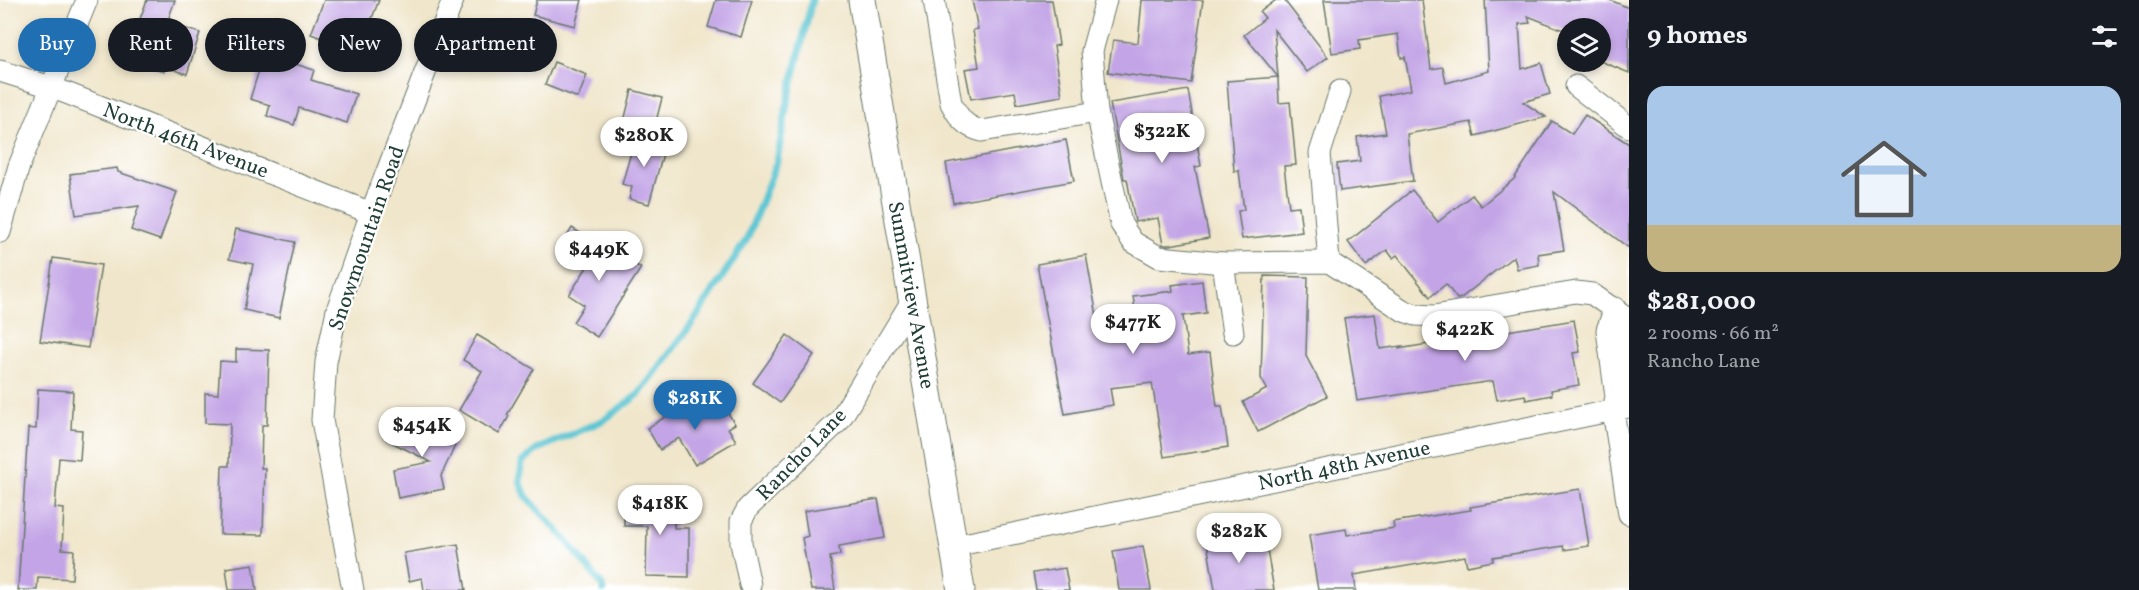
<!DOCTYPE html>
<meta charset="utf-8">
<style>
:root{--surface:#171b24;--page:#20242c;--text:#f1f3f6;--muted:#9ea1a6;--accent:#1f6fb2}
body{margin:0;font-family:Vollkorn,serif;background:var(--page);color:var(--text);height:100vh;display:flex;flex-direction:column;font-size:22px;white-space:nowrap}
*{box-sizing:border-box;margin:0}
p{font-size:20px;color:var(--muted)}
.icon{flex:none;width:33px;height:33px;fill:none;stroke:currentColor;stroke-width:2;stroke-linecap:round;stroke-linejoin:round}
.map{position:relative;flex:1;overflow:hidden}
.drawer{display:flex;flex-direction:column;background:var(--surface);width:510px}
.drawer>*{flex:none}
.hud{position:absolute;left:18px;top:18px;width:570px;height:54px;display:flex;gap:12px}
.controls{position:absolute;left:1557px;top:18px;display:grid;gap:12px}
.controls a{display:grid;place-items:center;width:54px;height:54px;border-radius:50%;background:var(--surface);box-shadow:0 3px 9px #0003;font-size:30px}
.price{position:absolute;translate:-50% -51px;padding:0 14px;border-radius:21px;background:#fff;color:#222;font-size:20px;line-height:39px;filter:drop-shadow(0 2px 3px #0008)}
.price::after{content:'';position:absolute;left:50%;top:36px;width:18px;height:14px;margin-left:-9px;background:inherit;clip-path:polygon(0 0,100% 0,50% 100%)}
.price.on{background:var(--accent);color:#fff}
ul{padding:0;list-style:none}
li{display:grid;align-content:center;gap:12px;height:318px;padding:0 18px}
li span{display:grid;place-items:center;height:186px;border-radius:18px;color:#555}
li>.icon{margin-inline-start:auto}
span .icon{width:108px;height:108px;fill:#fffc;stroke-width:1}
li b{font-size:26px}
h2{display:flex;justify-content:space-between;align-items:center;height:72px;padding:0 18px;font-size:26px}
.pill{padding:0 21px;border-radius:27px;background:var(--surface);box-shadow:0 3px 9px #0003;font-size:21px;line-height:54px}
.pill.on{background:var(--accent);color:#fff}
main{display:flex;flex:1;min-height:0}
.map>svg:first-child{display:block}
</style>
<main>
<div class="map">
<svg width="1629" height="590" viewBox="0 0 1629 590">
<rect width="100%" height="100%" fill="#fff"/>
<filter id="ink" filterUnits="userSpaceOnUse"><feTurbulence type="fractalNoise" baseFrequency=".0167" numOctaves="2"/><feDisplacementMap in="SourceGraphic" scale="12" xChannelSelector="R" yChannelSelector="G"/><feConvolveMatrix kernelMatrix="1 2 1 2 8 2 1 2 1" color-interpolation-filters="sRGB"/></filter>
<filter id="wash" filterUnits="userSpaceOnUse"><feTurbulence type="fractalNoise" baseFrequency=".008" numOctaves="4" result="noise"/><feDisplacementMap in="SourceGraphic" scale="24" xChannelSelector="R" yChannelSelector="G"/><feGaussianBlur stdDeviation="1.35" result="paint"/><feColorMatrix in="noise" values="0 0 0 0 0 0 0 0 0 0 0 0 0 0 0 0 0 1.4 0 .05"/><feComposite in="paint" operator="in"/></filter>
<g filter="url(#wash)">
<rect width="100%" height="100%" fill="#f0e6cb"/>
<g fill="none" stroke-linecap="round" stroke-linejoin="round">
<path stroke="#58c4d1" stroke-width="7" d="M603,590l-1,-5 -36,-45 -40,-44 -6,-15 2,-19 16,-13 66,-29 35,-26 52,-69 56,-86 30,-78 10,-56 25,-105"/>
</g>
<g id="blocks">
<g fill="#c3a4e6">
<path d="M147,0h28l-8,23 33,10 -13,41 -21,-7 -2,4 -39,-12z"/>
<path d="M324,0h55l-20,52 -48,-18z"/>
<path d="M537,0h45l-7,26 -42,-11z"/>
<path d="M716,0h36l-11,37 -33,-10z"/>
<path d="M972,0h80l7,45 -5,1 8,50 -45,8 -2,-12 -44,7 -6,-30 14,-2 -6,-37 5,-1z"/>
<path d="M1142,0h61l-12,83 -83,-11 5,-32 25,3z"/>
<path d="M1276,0h8l44,57 -21,15 -33,-42 4,47 -34,-42 21,-17 -5,-6z"/>
<path d="M1324,0h98l9,69 12,-2 3,16 43,-12 -4,-71h125l19,8v65l-29,-12v-14l3,-1 -3,-1v-17h-32v4l-40,-16 2,7 -11,1 3,45 19,-6 9,31 -27,8 23,15 -71,19 -4,-14 -64,12 6,47 -73,10 -3,-27 23,-3 -3,-24 29,-4 -7,-37 32,-6 -6,-33 -4,1 -3,-24 -39,6 1,9 -28,4z"/>
<path d="M264,54l50,16 -3,10 45,14 -9,29 -48,-15 -5,17 -27,-9 3,-11 -20,-6z"/>
<path d="M554,62l33,13 -9,23 -33,-13z"/>
<path d="M1278,77l1,26 11,-1 6,63 -12,1 5,41 10,-1 3,26 -60,7 -4,-28 6,-1 -5,-39h-5l-7,-90z"/>
<path d="M632,90l30,8 -9,35 -30,-8z"/>
<path d="M1188,90l13,76 -6,1 14,71 -39,7h-7l-5,-27 -23,4 -8,-43h-3l-14,-76z"/>
<path d="M1585,115l44,29v104l-75,-56 10,58 -26,4 1,11 -22,4 -3,-13 -53,42 -4,1 -11,-15 -16,13 -33,-42 -4,3 -6,-8 -21,16 -18,-24 64,-52 26,32 34,-27 9,11 33,-27 38,-58 20,13z"/>
<path d="M636,135l30,8 -17,61 -20,-5 3,-12 -10,-3z"/>
<path d="M1066,140l8,41 -121,22 -7,-40z"/>
<path d="M117,168l1,4 59,20 -17,48 -29,-10 8,-24 -63,9 -6,-41z"/>
<path d="M572,228l47,30 2,-2 20,12 -44,69 -24,-15 11,-17 -15,-10 20,-31 -28,-18z"/>
<path d="M236,229l59,13 -16,76 -35,-8 9,-46 -24,-5z"/>
<path d="M1086,255l12,67 38,-5 -3,-21 40,-5 -1,-6 30,-4 4,32 -23,3 5,39 22,-3 7,54h5l6,41 -64,10 -12,-74 -42,5 3,17 -48,9 -28,-150z"/>
<path d="M53,258l48,7 -13,83 -48,-7z"/>
<path d="M1264,276l44,1 -2,79 21,40 -69,36 -15,-30 24,-13 -6,-11z"/>
<path d="M1375,314l5,35 22,-3 -4,3 176,-29 6,32 -7,1 6,32 -28,5 1,5 -26,5 -1,-5 -28,5 -4,-19 -136,20 -13,-83z"/>
<path d="M477,335l57,34 -27,46 2,1 -10,18 -40,-24 23,-39 -19,-11z"/>
<path d="M787,335l27,20 -34,48 -27,-20z"/>
<path d="M236,349l33,1 -2,75h-5l-1,43h4l-2,67 -43,-1 2,-68h7l1,-42 -25,-1v-30l13,1 2,-33 16,1z"/>
<path d="M38,389l35,2 -2,38 11,1 -2,30 -21,-2 -4,50 9,1 -2,40 12,1 -2,29 -34,-2 -1,13h-19l10,-162 8,1z"/>
<path d="M687,404l8,13 21,-12h7l12,19 -7,4 8,13 -41,24 -16,-27 -19,12 -13,-22z"/>
<path d="M399,417l31,15 21,-4 4,18 -14,30 3,13 -46,9 -5,-29 38,-7 -44,-22z"/>
<path d="M1580,489l9,57 -25,4 -1,-4 -70,11v4l-26,5 -2,-10 -111,19 2,15h-38l-9,-55 37,-6 1,6 47,-7 -1,-6 78,-12 -1,-3z"/>
<path d="M624,498l51,1 -1,29h15v49l-43,-1 1,-50h-23z"/>
<path d="M878,499l7,39 -46,8 1,9 -10,2 5,33h-24l-9,-52 6,-2 -4,-25z"/>
<path d="M1237,531l3,18 26,-5 8,46h-59l-9,-53z"/>
<path d="M458,544l8,46h-42l-2,-12 -13,3 -5,-28z"/>
<path d="M1143,546l8,44h-32l-6,-39z"/>
<path d="M253,564l4,26h-28l-3,-22z"/>
<path d="M1065,568l4,22h-33l-3,-17z"/>
</g>
</g>
</g>
<g filter="url(#ink)">
<use href="#blocks" fill-opacity="0" stroke="#687869" stroke-width="1.5"/>
<g fill="none" stroke-linecap="round" stroke-linejoin="round">
<g stroke="#687869" stroke-width="23">
<g id="minor">
<path d="M934,0l17,103c8,15 14,24 31,28l115,-19"/>
<path d="M1106,0l-14,51 5,61 24,112 12,18 26,15 64,6 106,-1 75,49 12,4 18,1 142,-24 16,2 37,26"/>
<path d="M0,71l51,16 320,126"/>
<path d="M1576,86l53,41"/>
<path d="M0,232l19,-66 68,-166"/>
<path d="M1329,262l-9,-109 20,-62"/>
<path d="M1223,263l10,70"/>
<path d="M1629,387l-14,-79 -8,22 9,67 -3,13 16,104"/>
<path d="M954,546l675,-139"/>
<path d="M750,585l-9,-42v-22l7,-13 91,-87 74,-122"/>
<path d="M353,590l-31,-170 4,-58 11,-52 34,-97 82,-213"/>
</g>
</g>
<g stroke="#687869" stroke-width="29">
<path id="major" d="M862,0l99,590"/>
</g>
<use href="#minor" stroke="#fff" stroke-width="21"/>
<use href="#major" stroke="#fff" stroke-width="27"/>
</g>
</g>
<g text-anchor="middle" stroke-width="4.5" stroke-linejoin="round" paint-order="stroke">
<g font-size="21" fill="#1f3d34" stroke="#fff">
<text transform="translate(186 140) rotate(21)" y="7">North 46th Avenue</text>
<text transform="translate(366 238) rotate(-71)" y="7">Snowmountain Road</text>
<text transform="translate(912 295) rotate(80)" y="7">Summitview Avenue</text>
<text transform="translate(801 454) rotate(-46)" y="7">Rancho Lane</text>
<text transform="translate(1344 465) rotate(-12)" y="7">North 48th Avenue</text>
</g>
</g>
</svg>
<div class="controls">
<a><svg class="icon" aria-label="layers" viewBox="0 0 24 24"><path d="M12 4l9 5-9 5-9-5zM3 14l9 5 9-5"/></svg></a>
</div>
<b class="price" style="left:1162px;top:164px">$322K</b>
<b class="price" style="left:644px;top:168px">$280K</b>
<b class="price" style="left:599px;top:282px">$449K</b>
<b class="price" style="left:1133px;top:355px">$477K</b>
<b class="price" style="left:1465px;top:362px">$422K</b>
<b class="price on" style="left:695px;top:431px">$281K</b>
<b class="price" style="left:422px;top:458px">$454K</b>
<b class="price" style="left:660px;top:536px">$418K</b>
<b class="price" style="left:1239px;top:564px">$282K</b>
<div class="hud">
<a class="pill on">Buy</a>
<a class="pill">Rent</a>
<a class="pill">Filters</a>
<a class="pill">New</a>
<a class="pill">Apartment</a>
</div>
</div>
<section class="drawer">
<h2>9 homes<svg class="icon" aria-label="filters" viewBox="0 0 24 24"><path d="M4 7h16M4 17h16"/><circle cx="9" cy="7" r="2"/><circle cx="15" cy="17" r="2"/></svg></h2>
<ul>
<li><span style="background:linear-gradient(#a9c7e8 75%,#c2b280 0)"><svg class="icon" aria-label="home" viewBox="0 0 24 24"><path d="M3 11l9-7 9 7M6 9v11h12V9"/></svg></span><div><b>$281,000</b><p>2 rooms · 66 m²</p><p>Rancho Lane</p></div></li>
</ul>
</section>
</main>
